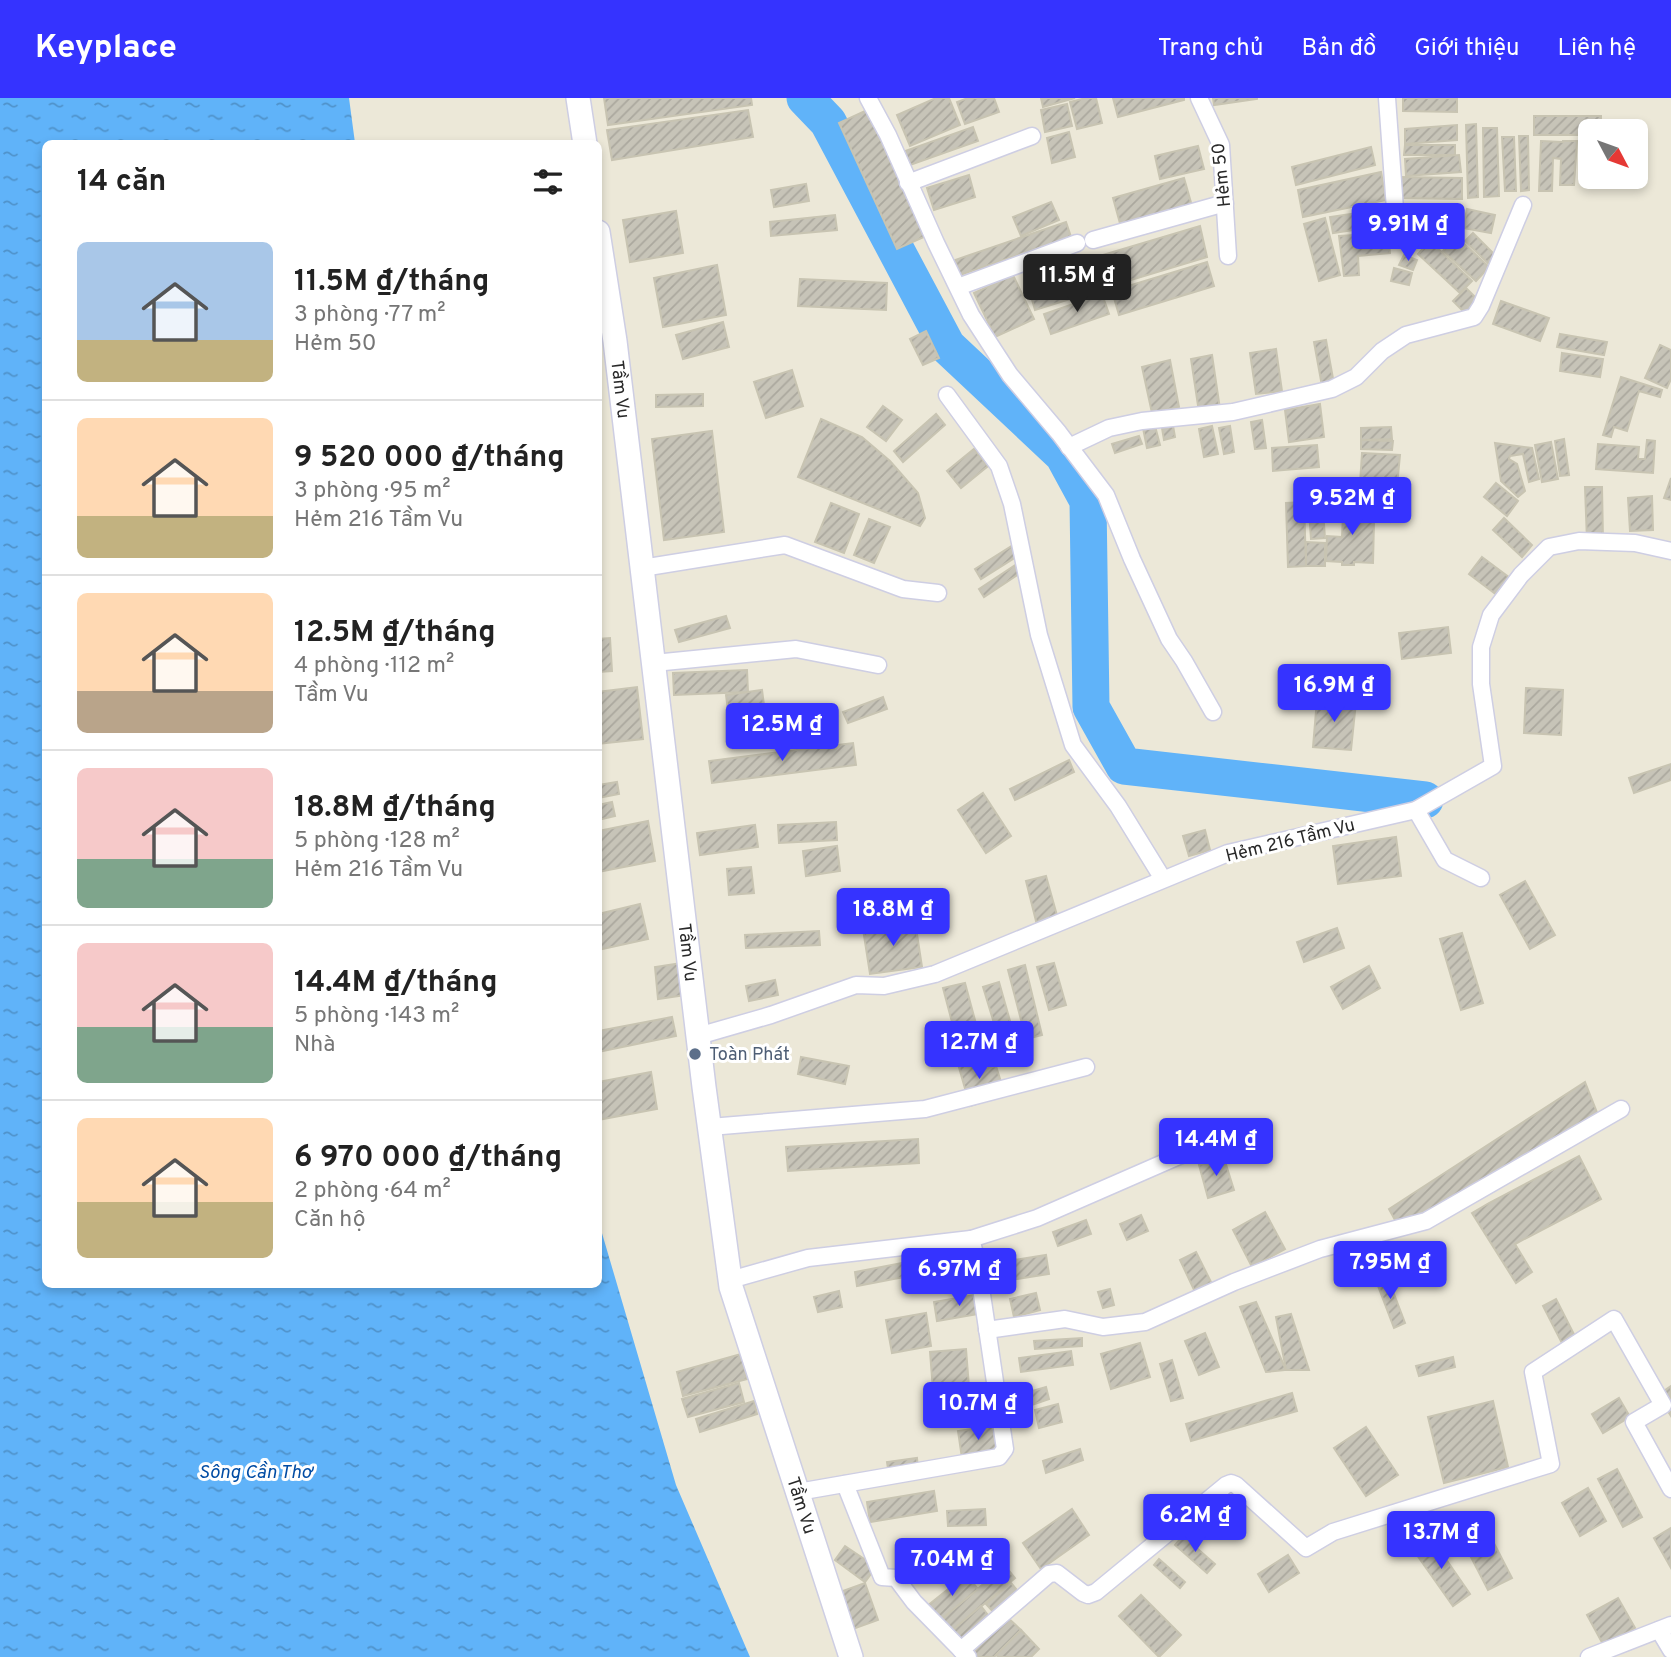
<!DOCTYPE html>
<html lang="vi">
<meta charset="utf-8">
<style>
:root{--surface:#fff;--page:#f6f6f6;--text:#222;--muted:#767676;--line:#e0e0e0;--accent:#3533ff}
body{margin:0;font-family:Overpass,sans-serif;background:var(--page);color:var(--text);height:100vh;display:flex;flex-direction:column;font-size:26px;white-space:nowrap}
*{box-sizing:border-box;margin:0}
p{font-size:23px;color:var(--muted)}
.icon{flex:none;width:38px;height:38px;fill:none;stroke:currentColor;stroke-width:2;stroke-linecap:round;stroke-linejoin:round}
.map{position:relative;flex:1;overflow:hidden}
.drawer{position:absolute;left:42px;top:42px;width:560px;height:1148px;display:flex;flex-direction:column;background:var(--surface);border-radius:10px;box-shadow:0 4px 10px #0003}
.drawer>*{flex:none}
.needle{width:46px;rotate:131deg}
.fabs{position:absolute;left:1578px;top:21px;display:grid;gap:14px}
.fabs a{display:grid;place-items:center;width:70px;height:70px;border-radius:10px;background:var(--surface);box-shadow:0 4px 10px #0003;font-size:35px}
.price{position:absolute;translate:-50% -60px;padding:0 16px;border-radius:7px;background:var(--accent);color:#fff;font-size:23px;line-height:46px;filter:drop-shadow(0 2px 4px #0008)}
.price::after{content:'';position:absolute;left:50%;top:42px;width:21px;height:16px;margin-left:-10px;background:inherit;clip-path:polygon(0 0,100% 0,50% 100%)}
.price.selected{background:#222;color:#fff}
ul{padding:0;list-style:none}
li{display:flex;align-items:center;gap:21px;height:175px;padding:0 35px}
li+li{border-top:2px solid var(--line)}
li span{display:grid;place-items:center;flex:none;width:196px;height:140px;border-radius:10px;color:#555}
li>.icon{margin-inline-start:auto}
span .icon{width:84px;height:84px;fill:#fffc;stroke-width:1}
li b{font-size:30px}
h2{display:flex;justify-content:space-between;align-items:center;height:84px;padding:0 35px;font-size:30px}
header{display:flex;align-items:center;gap:42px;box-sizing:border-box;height:98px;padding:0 35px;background:var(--accent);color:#fff}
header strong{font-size:33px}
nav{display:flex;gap:38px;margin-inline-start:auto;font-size:24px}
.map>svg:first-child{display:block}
</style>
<header>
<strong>Keyplace</strong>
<nav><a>Trang chủ</a><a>Bản đồ</a><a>Giới thiệu</a><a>Liên hệ</a></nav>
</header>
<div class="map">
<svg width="1671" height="1559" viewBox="0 0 1671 1559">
<defs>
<pattern id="water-ripples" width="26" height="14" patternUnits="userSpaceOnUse" patternTransform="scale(1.75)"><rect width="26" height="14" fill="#60b3f9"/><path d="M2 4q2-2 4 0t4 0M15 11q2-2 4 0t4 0" fill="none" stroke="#4f92ca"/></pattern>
<pattern id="building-hatch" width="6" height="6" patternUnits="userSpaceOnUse" patternTransform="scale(1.75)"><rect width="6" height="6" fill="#c7c4b8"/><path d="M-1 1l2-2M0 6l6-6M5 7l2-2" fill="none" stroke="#aba89e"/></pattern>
</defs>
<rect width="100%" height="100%" fill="#ece8d8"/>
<path fill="url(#water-ripples)" d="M0,0h349l6,45 -309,1v1140h552l1,-61 77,262 74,172h-750z"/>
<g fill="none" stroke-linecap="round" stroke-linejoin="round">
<path stroke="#60b3f9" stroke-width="37" d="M805,0l23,24 119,224 116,109 25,46 3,206 33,59 301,34"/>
</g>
<g fill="url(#building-hatch)" stroke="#c8c4b2" stroke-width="2">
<path d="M604,0h147l1,7 -144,20z"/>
<path d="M936,0h13l11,27 -50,21 -13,-31z"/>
<path d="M968,0h26l5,14 -34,12 -8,-22z"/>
<path d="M1041,0h34l-32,9z"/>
<path d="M1086,0h10l6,25 -25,6 -7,-27z"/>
<path d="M1113,0h71v2l-66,17z"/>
<path d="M1213,0h44v1l-43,6z"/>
<path d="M1403,0h54v14l-54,-1z"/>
<path d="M1067,6l5,22 -27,6 -4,-22z"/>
<path d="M748,12l5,27 -141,23 -5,-30z"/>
<path d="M867,12l59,126 -29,13 -58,-126z"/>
<path d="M1534,18h67v15h-10v4h-57z"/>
<path d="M1476,26l2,73 -10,1 -2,-73z"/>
<path d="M1457,27v15l-52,4v-15z"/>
<path d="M973,29l5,14 -68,24 -5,-14z"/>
<path d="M1483,30h14l2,68 -15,1z"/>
<path d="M1069,34l6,25 -23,6 -5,-25z"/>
<path d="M1519,38h9l1,54 -8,1z"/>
<path d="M1502,39h12l2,54h-11z"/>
<path d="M1541,43l22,1v-1h14l-3,44h-14l1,-26 -8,-1 -1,33h-13z"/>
<path d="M1405,47h50v10h-51z"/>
<path d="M1198,48l6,23 -44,10 -5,-23z"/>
<path d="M1371,49l4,18 -79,20 -4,-18z"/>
<path d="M1459,57l2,17 -55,4 -1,-17z"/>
<path d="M1381,74l5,28 -83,17 -5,-27z"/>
<path d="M969,77l6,22 -41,13 -7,-22z"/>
<path d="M1398,79l64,1v21l-65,-1z"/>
<path d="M1184,80l8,28 -71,21 -8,-29z"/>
<path d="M806,86l3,17 -35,6 -3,-17z"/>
<path d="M1051,104l8,18 -38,16 -8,-19z"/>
<path d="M1403,109h20l1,41h-20z"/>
<path d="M1385,111l2,16 -54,8 -3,-16z"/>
<path d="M1467,111l28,6 -4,18 -28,-5z"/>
<path d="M676,113l7,42 -53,9 -7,-42z"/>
<path d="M835,117l2,15 -66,6 -1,-14z"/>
<path d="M1325,120l15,57 -21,6 -15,-57z"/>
<path d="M1066,124l5,15 -111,38 -5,-15z"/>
<path d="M1200,128l7,31 -96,29 -8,-31z"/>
<path d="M1388,135l2,20 -32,3 1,19 -15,1 -5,-40z"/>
<path d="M1473,135l26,26 -8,7 -26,-25z"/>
<path d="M1456,138l33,31 -13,14 -33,-30z"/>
<path d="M1430,143l42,40 -12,12 -42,-39z"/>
<path d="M1404,157l13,5 -4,10 -14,-5z"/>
<path d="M1075,158l11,38 -51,16 -11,-38z"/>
<path d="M1207,164l7,24 -95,29 -7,-24z"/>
<path d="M717,167l9,50 -63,12 -9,-49z"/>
<path d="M1394,170l18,5 -3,12 -18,-4z"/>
<path d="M1013,177l21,44 -39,18 -21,-44z"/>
<path d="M800,181l87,4 -1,27 -88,-4z"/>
<path d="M1466,190l16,16 -13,13 -16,-16z"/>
<path d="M1102,196l7,20 -58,20 -7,-20z"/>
<path d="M1501,203l48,17 -9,23 -47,-17z"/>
<path d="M723,224l6,25 -46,12 -7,-24z"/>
<path d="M926,233l13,27 -16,7 -13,-26z"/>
<path d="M1560,236l47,8 -3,13 -47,-8z"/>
<path d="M1326,242l8,44 -12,2 -8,-44z"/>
<path d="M1660,247l11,5v29l-4,9 -22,-10z"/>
<path d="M1276,251l6,42 -26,3 -6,-41z"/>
<path d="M1562,255l41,6 -3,18 -40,-6z"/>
<path d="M1212,257l8,54 -21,3 -8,-53z"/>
<path d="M1170,262l9,47 -27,6 -10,-46z"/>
<path d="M792,272l11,36 -37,12 -12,-36z"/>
<path d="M1621,279l41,13 -2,7 -21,-6 -12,40 -13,-4 -3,10 -8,-2z"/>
<path d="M703,296v12l-47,1v-12z"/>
<path d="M1320,306l4,33 -35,5 -4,-32z"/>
<path d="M883,308l19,14 -16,21 -19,-14z"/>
<path d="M936,316l9,11 -42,37 -9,-11z"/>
<path d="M821,321l41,18 28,24 28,32 7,25 -5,8 -122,-49z"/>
<path d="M1172,322l3,17 -11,3 -3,-18z"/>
<path d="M1262,322l4,28 -11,1 -4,-27z"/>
<path d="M1155,328l5,19 -13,3 -4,-20z"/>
<path d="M1212,328l6,28 -14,3 -5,-28z"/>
<path d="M1230,328l4,26 -10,2 -5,-26z"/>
<path d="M1391,329l1,12 -31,1v-12z"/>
<path d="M712,333l12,101 -60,8 -12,-101z"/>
<path d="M1139,338l3,8 -27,9 -3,-9z"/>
<path d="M1564,341l5,36 -9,1 -5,-35z"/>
<path d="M1361,342l32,1 -1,9 -31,-1z"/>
<path d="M1647,342l8,1 -2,32 -57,-4 2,-25 41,3 -1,12h7z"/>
<path d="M1551,344l7,37 -16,3 -7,-37z"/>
<path d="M1495,345l37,5 7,31 -10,3 -6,-28 -13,2 -1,3 8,5 8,27 -7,6 -17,-16z"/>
<path d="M1317,347l2,22 -46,4 -1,-23z"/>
<path d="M974,351l14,17 -27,22 -14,-17z"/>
<path d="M1362,355l38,2 -3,31 -37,-2z"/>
<path d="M1671,380v22l-7,-2z"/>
<path d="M1496,385l22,18 -11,15 -23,-19z"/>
<path d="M1585,389h17l1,53 -16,1z"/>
<path d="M1377,392l20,5 -7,27 -20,-5z"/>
<path d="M1344,395h14l-1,28 17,1 -1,41 -19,-1v3h-12v-3l-16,-1 1,-25 15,1z"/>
<path d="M1322,398l3,42 -14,1 -3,-42z"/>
<path d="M1652,398l1,34 -23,1 -2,-33z"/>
<path d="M1304,404l2,64 -18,1 -2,-64z"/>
<path d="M831,405l28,11 -15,39 -29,-11z"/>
<path d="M1504,420l28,27 -10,12 -29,-27z"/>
<path d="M869,421l21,8 -16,36 -20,-8z"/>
<path d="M1018,444l6,10 -43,27 -6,-10z"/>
<path d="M1306,444l19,1v23h-19z"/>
<path d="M1482,459l32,24 -13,17 -32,-24z"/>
<path d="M1017,466l5,8 -38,25 -5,-8z"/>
<path d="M726,518l4,12 -51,14 -4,-12z"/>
<path d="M1448,529l3,26 -49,6 -3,-26z"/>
<path d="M610,540l2,33 -14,1v-33z"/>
<path d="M747,572l1,22 -74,3 -1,-22z"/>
<path d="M637,589l6,52 -45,5v-52z"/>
<path d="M1526,590l37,2 -2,45 -37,-2z"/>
<path d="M762,592l7,53 -36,5 -7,-53z"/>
<path d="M883,599l4,12 -39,14 -5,-11z"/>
<path d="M1317,601l39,3 -5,48 -38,-3z"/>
<path d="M853,645l3,22 -144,18 -3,-22z"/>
<path d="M1069,662l5,12 -59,28 -5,-11z"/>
<path d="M1671,666v16l-37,13 -5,-15z"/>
<path d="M617,684l2,12 -21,4v-13z"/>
<path d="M983,695l28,43 -25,17 -28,-43z"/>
<path d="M612,704l3,14 -17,4v-15z"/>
<path d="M648,723l7,40 -57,11v-41z"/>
<path d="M836,724l1,18 -58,3 -1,-18z"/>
<path d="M755,727l3,22 -58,8 -3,-22z"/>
<path d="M1205,732l5,20 -21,6 -6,-20z"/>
<path d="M1396,739l5,39 -63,8 -5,-38z"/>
<path d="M837,748l3,25 -34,5 -3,-25z"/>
<path d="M751,769l3,26 -25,2 -2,-26z"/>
<path d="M1046,778l12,43 -21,6 -11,-44z"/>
<path d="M1525,783l30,54 -25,14 -30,-54z"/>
<path d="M913,801l2,12 -40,9 -3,-12z"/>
<path d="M640,806l8,35 -50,11v-36z"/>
<path d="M915,823l7,46 -52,7 -7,-45z"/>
<path d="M1337,830l7,20 -40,14 -7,-20z"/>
<path d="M819,833l1,14 -74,3 -1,-13z"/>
<path d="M1462,835l21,70 -22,7 -21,-71z"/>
<path d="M682,865l4,32 -28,4 -3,-32z"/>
<path d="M1054,865l12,42 -17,5 -12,-43z"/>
<path d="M1025,867l17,70 -16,4 -18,-69z"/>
<path d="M1369,868l11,22 -37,21 -12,-22z"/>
<path d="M775,882l3,15 -29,6 -3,-15z"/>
<path d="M999,884l13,46 -15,5 -14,-46z"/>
<path d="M965,885l14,52 -22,6 -14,-53z"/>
<path d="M672,919l4,19 -78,16v-21z"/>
<path d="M973,955l5,18 18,-5 9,29 -35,11 -14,-49z"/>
<path d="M801,959l48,9 -4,18 -47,-10z"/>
<path d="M651,974l6,37 -59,11v-38z"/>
<path d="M1585,984l13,33 -198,114 -11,-20z"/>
<path d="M918,1041l1,24 -131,8 -2,-24z"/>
<path d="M1579,1058l22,43 -86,45 17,28 -16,11 -44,-70 17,-10z"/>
<path d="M1224,1060l10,32 -26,8 -9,-33z"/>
<path d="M1265,1114l20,37 -33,18 -19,-37z"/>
<path d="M1141,1117l7,16 -21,9 -7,-16z"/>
<path d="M1086,1122l5,14 -33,12 -5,-14z"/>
<path d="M1196,1154l16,32 -17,8 -15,-32z"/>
<path d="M1046,1157l3,19 -45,7 -3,-19z"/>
<path d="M918,1162l2,14 -63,12 -2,-14z"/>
<path d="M1386,1175l19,50 -11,5 -19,-50z"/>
<path d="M1110,1191l4,16 -11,3 -5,-16z"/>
<path d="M839,1193l3,16 -24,5 -4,-15z"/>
<path d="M1036,1195l4,17 -26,7 -4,-18z"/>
<path d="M981,1196l3,19 -47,8 -3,-19z"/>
<path d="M1556,1201l25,49 -13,7 -25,-49z"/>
<path d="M1256,1204l30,68 -20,2 -26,-65z"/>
<path d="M926,1215l5,33 -39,7 -6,-33z"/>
<path d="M1291,1216l18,56h-23l-10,-53z"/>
<path d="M1205,1235l14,34 -20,8 -14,-34z"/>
<path d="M1082,1240v8l-47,3 -1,-8z"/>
<path d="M1140,1245l10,34 -39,12 -10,-35z"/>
<path d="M966,1251l3,38 -36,3 -3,-38z"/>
<path d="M1071,1253l2,14 -52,7 -2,-14z"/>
<path d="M741,1256l6,25 -64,17 -6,-24z"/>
<path d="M1453,1259l2,10 -36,9 -3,-10z"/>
<path d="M1172,1262l11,38 -12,3 -11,-37z"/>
<path d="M739,1285l5,19 -56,15 -6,-18z"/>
<path d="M1671,1288v30l-13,-21z"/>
<path d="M1046,1289l3,12 -23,8 -4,-13z"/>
<path d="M1292,1295l5,18 -106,30 -5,-17z"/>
<path d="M1619,1300l11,19 -27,16 -11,-19z"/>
<path d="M754,1303l3,13 -57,18 -4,-13z"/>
<path d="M1493,1303l15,66 -64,16 -16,-66z"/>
<path d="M1058,1306l4,18 -23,6 -4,-18z"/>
<path d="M993,1328l4,27 -35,5 -4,-27z"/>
<path d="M1366,1329l32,48 -32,21 -32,-48z"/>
<path d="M1080,1351l3,11 -37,13 -3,-12z"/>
<path d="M917,1360l2,20 -29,3 -3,-19z"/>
<path d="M1617,1371l25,48 -19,10 -25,-48z"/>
<path d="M1588,1390l18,33 -26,15 -18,-33z"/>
<path d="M934,1393l3,20 -67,11 -3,-20z"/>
<path d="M985,1411l1,16 -38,1 -1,-15z"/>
<path d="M1072,1411l17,26 -48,34 -18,-26z"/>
<path d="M1484,1426l28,54 -24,12 -28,-54z"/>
<path d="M1671,1430v40l-17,-30z"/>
<path d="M1183,1438l32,28 -8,9 -32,-28z"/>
<path d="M1430,1438l40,58 -17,12 -41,-58z"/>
<path d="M845,1448l31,21 -11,15 -30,-22z"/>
<path d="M1288,1457l11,18 -30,19 -11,-18z"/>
<path d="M1159,1461l26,23 -5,6 -26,-23z"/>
<path d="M1005,1468l10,12 -67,56 -10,-12z"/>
<path d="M966,1477l12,14 -40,33 -12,-15z"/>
<path d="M865,1485l13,37 -28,10 -13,-37z"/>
<path d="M1011,1485l10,12 -25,20 -10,-11z"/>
<path d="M1141,1497l40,40 -22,22 -40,-41z"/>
<path d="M1618,1500l17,30 -31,18 -17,-31z"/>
<path d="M981,1508l10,13 -32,27 -11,-12z"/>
<path d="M1007,1519l14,13 -27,27h-22l-2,-2z"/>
<path d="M1021,1532l18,19 -8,8h-32l-3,-2z"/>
</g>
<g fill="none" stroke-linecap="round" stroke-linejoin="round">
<g stroke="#cecee3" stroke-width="19">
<g id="street">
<path d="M868,0l20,37 48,108 35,72 39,60 49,58 47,62 26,64 37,80 15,22 29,51"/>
<path d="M1199,0l22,47 7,111"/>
<path d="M1387,0l10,139"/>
<path d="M908,85l124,-47"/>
<path d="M1093,142l132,-37"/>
<path d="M958,189l119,-44"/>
<path d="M947,297l52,71 13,38 27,131 34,110 45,61 45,73"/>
<path d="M1069,349l40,-19 33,-7 91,-9 99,-23 24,-12 26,-26 24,-16 68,-18 7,-11 42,-101"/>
<path d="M642,470l143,-23 118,44 35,4"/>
<path d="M654,565l142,-14 82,16"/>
<path d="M1416,712l29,50 36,18"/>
<path d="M698,938l73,-21 85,-30 28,1 51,-12 293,-121 188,-43 77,-44 -12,-82v-37l10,-32 30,-40 28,-28 30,-6 56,2 36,8"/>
<path d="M710,1029l215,-18 161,-42"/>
<path d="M971,1141l66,-21 204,-89"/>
<path d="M730,1182l78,-22 163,-19 6,22 28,188 -6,8 -201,35"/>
<path d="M987,1232l78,-11 38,8 42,-5 89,-40 86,-33 106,-28 195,-112"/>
<path d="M845,1386l37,93 14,1 18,24 54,55"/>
<path d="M1659,1532l12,20"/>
<path d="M961,1552l88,-76 8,-1 26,20 5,2 8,-3 130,-107 5,-2 5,2 70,63 27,-16 218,-68 -18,-92 81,-53 49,86 -29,17 37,67"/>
<path d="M1589,1559l82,-32"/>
</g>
</g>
<g stroke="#cecee3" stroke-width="26">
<g id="secondary">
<path d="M578,0l7,46"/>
<path id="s1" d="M598,134l17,109 89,746 27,200 120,370"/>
</g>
</g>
<use href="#street" stroke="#fff" stroke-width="16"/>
<use href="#secondary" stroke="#fff" stroke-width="23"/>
</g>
<circle fill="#5c6f8a" stroke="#fff" stroke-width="2.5" cx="695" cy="956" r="7"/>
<g text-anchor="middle" stroke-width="6" stroke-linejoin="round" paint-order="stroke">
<g font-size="18" fill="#282828" stroke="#fff">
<text transform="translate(1221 77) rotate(-96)" y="6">Hẻm 50</text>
<text dy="6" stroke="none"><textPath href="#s1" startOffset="159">Tầm Vu</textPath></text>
<text transform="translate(1290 742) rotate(-14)" y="6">Hẻm 216 Tầm Vu</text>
<text dy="6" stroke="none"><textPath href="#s1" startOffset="726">Tầm Vu</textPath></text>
<text dy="6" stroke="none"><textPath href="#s1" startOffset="1293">Tầm Vu</textPath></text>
</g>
<g font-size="18" fill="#4e5e75" stroke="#fff" text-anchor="start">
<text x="709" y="962">Toàn Phát</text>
</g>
<g font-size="19" font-style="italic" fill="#014ca4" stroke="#fff">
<text x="256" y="1380">Sông Cần Thơ</text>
</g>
</g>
</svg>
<div class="fabs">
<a><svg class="needle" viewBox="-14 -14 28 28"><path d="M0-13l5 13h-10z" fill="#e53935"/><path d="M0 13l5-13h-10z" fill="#767676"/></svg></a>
</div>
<b class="price" style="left:1408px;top:165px">9.91M ₫</b>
<b class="price selected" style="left:1077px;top:216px">11.5M ₫</b>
<b class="price" style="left:1352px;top:439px">9.52M ₫</b>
<b class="price" style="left:1334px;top:626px">16.9M ₫</b>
<b class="price" style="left:782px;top:665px">12.5M ₫</b>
<b class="price" style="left:893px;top:850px">18.8M ₫</b>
<b class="price" style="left:979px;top:983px">12.7M ₫</b>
<b class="price" style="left:1216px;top:1080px">14.4M ₫</b>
<b class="price" style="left:1390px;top:1203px">7.95M ₫</b>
<b class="price" style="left:959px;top:1210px">6.97M ₫</b>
<b class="price" style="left:978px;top:1344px">10.7M ₫</b>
<b class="price" style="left:1195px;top:1456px">6.2M ₫</b>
<b class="price" style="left:1441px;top:1473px">13.7M ₫</b>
<b class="price" style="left:952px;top:1500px">7.04M ₫</b>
<section class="drawer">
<h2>14 căn<svg class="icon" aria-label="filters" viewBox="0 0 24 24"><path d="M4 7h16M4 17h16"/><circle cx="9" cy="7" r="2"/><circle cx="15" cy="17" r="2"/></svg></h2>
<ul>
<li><span style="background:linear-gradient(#a9c7e8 70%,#c2b280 0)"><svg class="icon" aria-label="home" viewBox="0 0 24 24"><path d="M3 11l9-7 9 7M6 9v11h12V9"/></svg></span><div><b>11.5M ₫/tháng</b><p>3 phòng · 77 m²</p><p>Hẻm 50</p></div></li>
<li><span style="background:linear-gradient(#ffd9b3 70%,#c2b280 0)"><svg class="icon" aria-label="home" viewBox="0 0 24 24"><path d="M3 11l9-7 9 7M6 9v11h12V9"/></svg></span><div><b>9 520 000 ₫/tháng</b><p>3 phòng · 95 m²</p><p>Hẻm 216 Tầm Vu</p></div></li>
<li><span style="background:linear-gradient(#ffd9b3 70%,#b9a48a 0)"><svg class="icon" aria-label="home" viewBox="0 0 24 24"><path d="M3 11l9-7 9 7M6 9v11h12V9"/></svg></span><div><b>12.5M ₫/tháng</b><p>4 phòng · 112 m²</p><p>Tầm Vu</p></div></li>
<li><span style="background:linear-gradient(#f6c9c9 65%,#7fa58c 0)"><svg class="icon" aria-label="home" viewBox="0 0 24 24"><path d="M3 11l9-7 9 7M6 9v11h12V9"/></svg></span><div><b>18.8M ₫/tháng</b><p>5 phòng · 128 m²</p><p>Hẻm 216 Tầm Vu</p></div></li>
<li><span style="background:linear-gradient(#f6c9c9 60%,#7fa58c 0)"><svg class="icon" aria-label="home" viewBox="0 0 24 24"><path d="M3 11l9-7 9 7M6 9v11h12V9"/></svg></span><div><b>14.4M ₫/tháng</b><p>5 phòng · 143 m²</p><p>Nhà</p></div></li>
<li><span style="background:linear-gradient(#ffd9b3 60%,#c2b280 0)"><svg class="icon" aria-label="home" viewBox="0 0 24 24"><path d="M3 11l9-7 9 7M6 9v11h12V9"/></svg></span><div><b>6 970 000 ₫/tháng</b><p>2 phòng · 64 m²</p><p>Căn hộ</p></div></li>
</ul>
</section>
</div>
